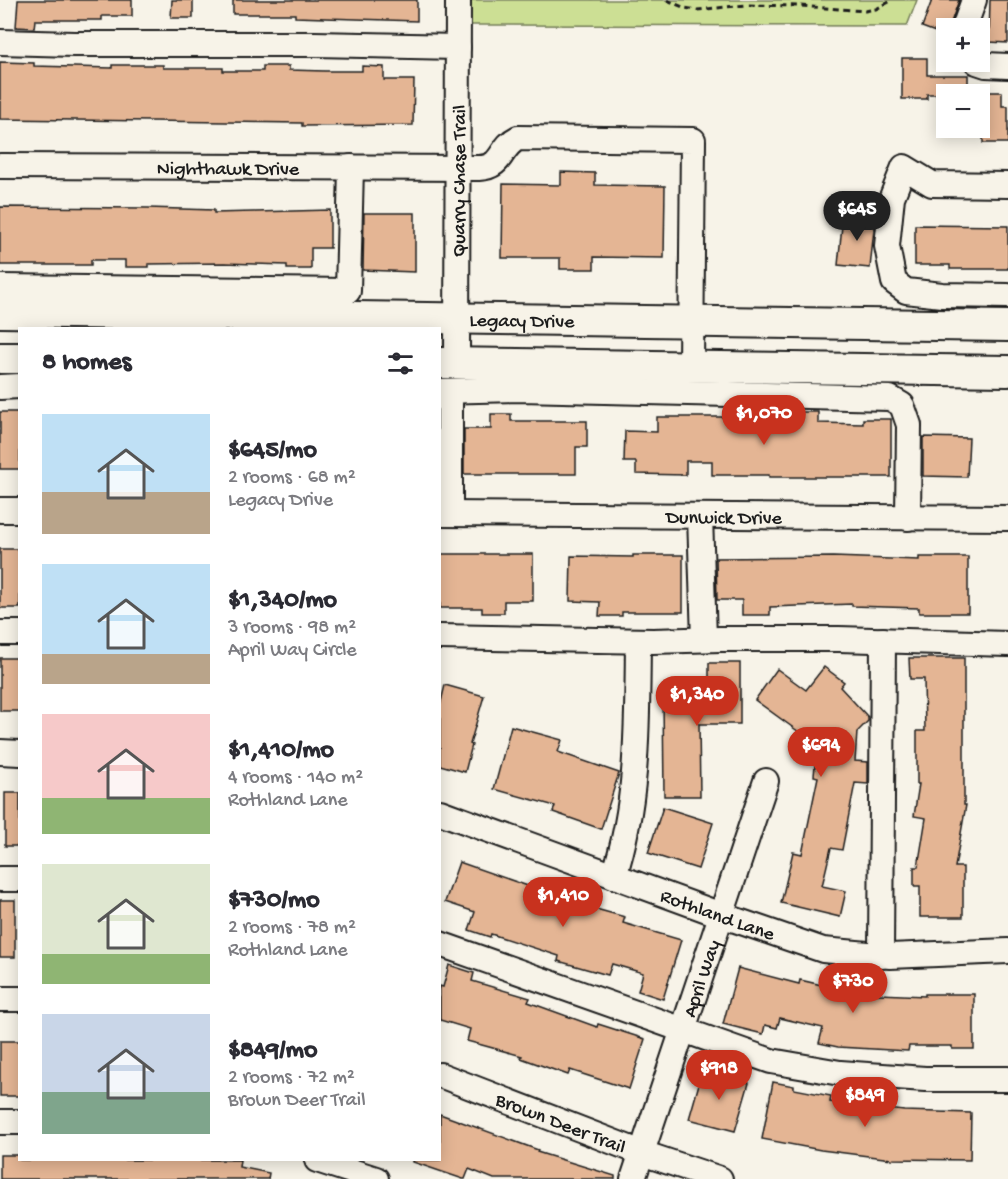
<!DOCTYPE html>
<meta charset="utf-8">
<style>
:root{--surface:#fff;--page:#f2f2f3;--text:#2b2b33;--muted:#7c7c81;--accent:#c8321e}
body{margin:0;font-family:"Gochi Hand",sans-serif;background:var(--page);color:var(--text);height:100vh;display:flex;flex-direction:column;font-size:22px;white-space:nowrap}
*{box-sizing:border-box;margin:0}
p{font-size:20px;color:var(--muted)}
.icon{flex:none;width:33px;height:33px;fill:none;stroke:currentColor;stroke-width:2;stroke-linecap:round;stroke-linejoin:round}
.map{position:relative;flex:1;overflow:hidden}
.sheet{position:absolute;left:18px;top:327px;width:423px;height:834px;display:flex;flex-direction:column;background:var(--surface);border-radius:0px;box-shadow:0 3px 15px #0003}
.sheet>*{flex:none}
.fabs{position:absolute;left:936px;top:18px;display:grid;gap:12px}
.fabs a{display:grid;place-items:center;width:54px;height:54px;border-radius:0px;background:var(--surface);box-shadow:0 3px 15px #0003;font-size:30px}
.price{position:absolute;translate:-50% -51px;padding:0 14px;border-radius:21px;background:var(--accent);color:#fff;font-size:20px;line-height:39px;filter:drop-shadow(0 2px 3px #0008)}
.price::after{content:'';position:absolute;left:50%;top:36px;width:18px;height:14px;margin-left:-9px;background:inherit;clip-path:polygon(0 0,100% 0,50% 100%)}
.price.current{background:#222;color:#fff}
ul{padding:0;list-style:none}
li{display:flex;align-items:center;gap:18px;height:150px;padding:0 24px}
li span{display:grid;place-items:center;flex:none;width:168px;height:120px;border-radius:0px;color:#555}
li>.icon{margin-inline-start:auto}
span .icon{width:72px;height:72px;fill:#fffc;stroke-width:1}
li b{font-size:26px}
h2{display:flex;justify-content:space-between;align-items:center;height:72px;padding:0 24px;font-size:26px}
.map>svg:first-child{display:block}
</style>
<div class="map">
<svg width="1008" height="1179" viewBox="0 0 1008 1179">
<rect width="100%" height="100%" fill="#f7f3e8"/>
<filter id="ink" filterUnits="userSpaceOnUse"><feTurbulence type="fractalNoise" baseFrequency=".0167" numOctaves="2"/><feDisplacementMap in="SourceGraphic" scale="12" xChannelSelector="R" yChannelSelector="G"/><feConvolveMatrix kernelMatrix="1 2 1 2 8 2 1 2 1" color-interpolation-filters="sRGB"/></filter>
<g filter="url(#ink)">
<path fill="#ccdf94" stroke="#747e58" stroke-width="1.5" d="M470,0h447l-10,26 -439,-1z"/>
<g fill="#e4b594" stroke="#1c1c1c" stroke-width="1.5">
<path d="M18,0h114v16h-30v4h-67l-1,8 -18,-1z"/>
<path d="M172,0h21v18h-22z"/>
<path d="M233,0h184v21l-122,-4v-3h-62z"/>
<path d="M932,0h27l-10,28h-3v8l-24,-9z"/>
<path d="M990,0h18v43l-19,-1z"/>
<path d="M902,58h25v17h41v19h-41v5h-25z"/>
<path d="M0,62l34,1v3l78,2v-3h51v3h60v3h40v-5h26v4l36,1h37v-5l22,1v13h30l-1,45 -111,1v-3l-302,-4z"/>
<path d="M983,92h19v14h6v37h-25z"/>
<path d="M561,172l34,1v12l70,1 -1,72 -70,-1v12h-34v-11h-58l1,-74 58,1z"/>
<path d="M0,207l148,1 66,2v3l116,-3v38h-19v21h-24v-4l-63,-2 -76,1v3h-23v-7h-34v5h-91z"/>
<path d="M364,213h51v59l-52,-2z"/>
<path d="M843,216l32,3 -5,49 -32,-3z"/>
<path d="M915,225l93,1v43h-58v-4h-35z"/>
<rect x="0" y="412" width="20" height="57"/>
<path d="M769,412h49v11l45,1v-5h28v58h-122v-2h-57v-14h-26v14l-50,-1v-12h-12l1,-31 32,1v-15h112z"/>
<path d="M491,414h20v7h76v26h-11v27h-112v-45h27z"/>
<path d="M923,437l46,1 -2,39 -44,-1z"/>
<rect x="0" y="549" width="20" height="59"/>
<path d="M440,554h93v47h-29v12h-22v-5h-42z"/>
<path d="M633,555h50v57h-61v4h-23l1,-14 -30,-1 1,-45 62,1z"/>
<path d="M833,557l86,3v-3h49v56h-49v-5l-67,-2v-2l-82,3v8h-28v-15h-25l-1,-42z"/>
<rect x="0" y="658" width="20" height="53"/>
<path d="M909,658h55v147h2l-11,62h8v50h-43v-31h-6v-19h4l8,-49 -12,-2 5,-32h-2v-53h8l-1,-52h-14z"/>
<path d="M709,663h31v61h-41l1,72h-36l-1,-101h46z"/>
<path d="M824,667l20,15 -4,5 28,30v4l-11,11 -2,29 13,1v22l-13,-1 -13,67 -11,-2 -9,38 24,5 -6,26 -59,-14 12,-51 9,2 16,-77 -4,-1 3,-31 -62,-45 22,-31 29,21z"/>
<path d="M445,685l39,11 -14,48 2,1 -7,27 -25,-7v-59z"/>
<path d="M511,726l51,14 -4,12 61,21 -18,56 -48,-17 2,-6 -61,-17z"/>
<rect x="5" y="793" width="15" height="53"/>
<path d="M663,807l50,16 -15,46 -50,-16z"/>
<path d="M459,862l109,38 -1,1 58,16 -2,6 58,17 -18,59 -25,-8 5,-18 -31,-9 -4,11 -50,-14 1,-5 -68,-22 -1,3 -21,-7 6,-18 -30,-10z"/>
<rect x="0" y="900" width="15" height="57"/>
<path d="M449,965l25,8 -2,8 58,17 -2,4 69,25 1,-3 47,15 -16,50 -59,-19 -2,5 -47,-17 1,-2 -55,-15 3,-12 -30,-9v-34l3,1z"/>
<path d="M738,968l61,16 1,-4 56,13 69,3v-2h49v55h-22v-3h-43l-1,5 -70,-4 -19,-4 4,-15 -43,-10 -3,10 -12,-3 -2,9 -40,-10z"/>
<rect x="0" y="1041" width="20" height="55"/>
<path d="M703,1070l46,13 -14,48 -46,-12z"/>
<path d="M773,1082l21,4v3l37,7 -1,6 74,9 67,2 -1,47 -78,-1 -71,-9 -59,-11z"/>
<path d="M440,1114l98,36 -1,2 78,24v3h-121l-25,-10 -4,10h-2l-50,-17v-2h27z"/>
<path d="M0,1155h20v5h220l-1,7 30,6 -1,6h-268z"/>
</g>
<g fill="none" stroke-linecap="round" stroke-linejoin="round">
<g stroke="#1c1c1c" stroke-width="28">
<g id="minor">
<path d="M964,28l10,-28"/>
<path d="M0,42l74,2h241l143,3"/>
<path d="M977,62l9,3 22,1"/>
<path id="s1" d="M0,166l479,2c25,-1 20,-21 39,-30l175,2 -2,227"/>
<path d="M1008,185l-76,-1 -28,-17 -12,30 -5,49 7,36 12,9 36,4 66,1"/>
<path d="M0,287l348,4 3,-124"/>
<path id="s2" d="M457,363l1,-363"/>
<path d="M0,387l20,-1"/>
<path d="M440,391l81,-2 369,9 12,7 7,20 -1,93"/>
<path d="M450,392v122"/>
<path d="M0,510h20"/>
<path id="s3" d="M440,514l568,4"/>
<path d="M700,516l4,123"/>
<path d="M0,633h20"/>
<path d="M440,637l213,4 67,-2h119l169,5"/>
<path d="M0,752l20,1"/>
<path id="s4" d="M440,812l281,103 102,35 67,6 118,-5"/>
<path d="M614,876c25,-77 23,-156 24,-235"/>
<path d="M0,879h20"/>
<path d="M440,944l331,117 69,12 85,6h83"/>
<path d="M881,956l2,-316"/>
<path d="M0,999h20"/>
<path id="s5" d="M440,1075l202,78 78,26"/>
<path d="M0,1122h20"/>
<path d="M317,1160l59,19"/>
<path id="s6" d="M633,1179l133,-398"/>
</g>
</g>
<g stroke="#1c1c1c" stroke-width="34">
<g id="major">
<path id="s7" d="M0,312l1008,14"/>
<path d="M0,358h20"/>
<path d="M440,363l568,8"/>
</g>
</g>
<path stroke="#1c1c1c" stroke-width="3" stroke-dasharray="6 4.5" stroke-linecap="butt" d="M667,0l18,8 12,2 49,-5 54,1 65,5 11,-2 17,-9"/>
<use href="#minor" stroke="#f7f3e8" stroke-width="24"/>
<use href="#major" stroke="#f7f3e8" stroke-width="30"/>
</g>
</g>
<g text-anchor="middle" stroke-width="4.5" stroke-linejoin="round" paint-order="stroke">
<g font-size="20" fill="#1c1c1c" stroke="#f7f3e8">
<text dy="7" stroke="none"><textPath href="#s1" startOffset="228">Nighthawk Drive</textPath></text>
<text dy="7" stroke="none"><textPath href="#s2" startOffset="182">Quarry Chase Trail</textPath></text>
<text dy="7" stroke="none"><textPath href="#s7" startOffset="522">Legacy Drive</textPath></text>
<text dy="7" stroke="none"><textPath href="#s3" startOffset="284">Dunwick Drive</textPath></text>
<text dy="7" stroke="none"><textPath href="#s4" startOffset="296">Rothland Lane</textPath></text>
<text dy="7" stroke="none"><textPath href="#s6" startOffset="212">April Way</textPath></text>
<text dy="7" stroke="none"><textPath href="#s5" startOffset="130">Brown Deer Trail</textPath></text>
</g>
</g>
</svg>
<div class="fabs">
<a>+</a>
<a>−</a>
</div>
<b class="price current" style="left:857px;top:242px">$645</b>
<b class="price" style="left:764px;top:446px">$1,070</b>
<b class="price" style="left:697px;top:727px">$1,340</b>
<b class="price" style="left:821px;top:778px">$694</b>
<b class="price" style="left:563px;top:928px">$1,410</b>
<b class="price" style="left:853px;top:1014px">$730</b>
<b class="price" style="left:719px;top:1101px">$918</b>
<b class="price" style="left:865px;top:1128px">$849</b>
<section class="sheet">
<h2>8 homes<svg class="icon" aria-label="filters" viewBox="0 0 24 24"><path d="M4 7h16M4 17h16"/><circle cx="9" cy="7" r="2"/><circle cx="15" cy="17" r="2"/></svg></h2>
<ul>
<li><span style="background:linear-gradient(#bfe0f5 65%,#b9a48a 0)"><svg class="icon" aria-label="home" viewBox="0 0 24 24"><path d="M3 11l9-7 9 7M6 9v11h12V9"/></svg></span><div><b>$645/mo</b><p>2 rooms · 68 m²</p><p>Legacy Drive</p></div></li>
<li><span style="background:linear-gradient(#bfe0f5 75%,#b9a48a 0)"><svg class="icon" aria-label="home" viewBox="0 0 24 24"><path d="M3 11l9-7 9 7M6 9v11h12V9"/></svg></span><div><b>$1,340/mo</b><p>3 rooms · 98 m²</p><p>April Way Circle</p></div></li>
<li><span style="background:linear-gradient(#f6c9c9 70%,#8fb573 0)"><svg class="icon" aria-label="home" viewBox="0 0 24 24"><path d="M3 11l9-7 9 7M6 9v11h12V9"/></svg></span><div><b>$1,410/mo</b><p>4 rooms · 140 m²</p><p>Rothland Lane</p></div></li>
<li><span style="background:linear-gradient(#dfe7d0 75%,#8fb573 0)"><svg class="icon" aria-label="home" viewBox="0 0 24 24"><path d="M3 11l9-7 9 7M6 9v11h12V9"/></svg></span><div><b>$730/mo</b><p>2 rooms · 78 m²</p><p>Rothland Lane</p></div></li>
<li><span style="background:linear-gradient(#c9d6e8 65%,#7fa58c 0)"><svg class="icon" aria-label="home" viewBox="0 0 24 24"><path d="M3 11l9-7 9 7M6 9v11h12V9"/></svg></span><div><b>$849/mo</b><p>2 rooms · 72 m²</p><p>Brown Deer Trail</p></div></li>
</ul>
</section>
</div>
